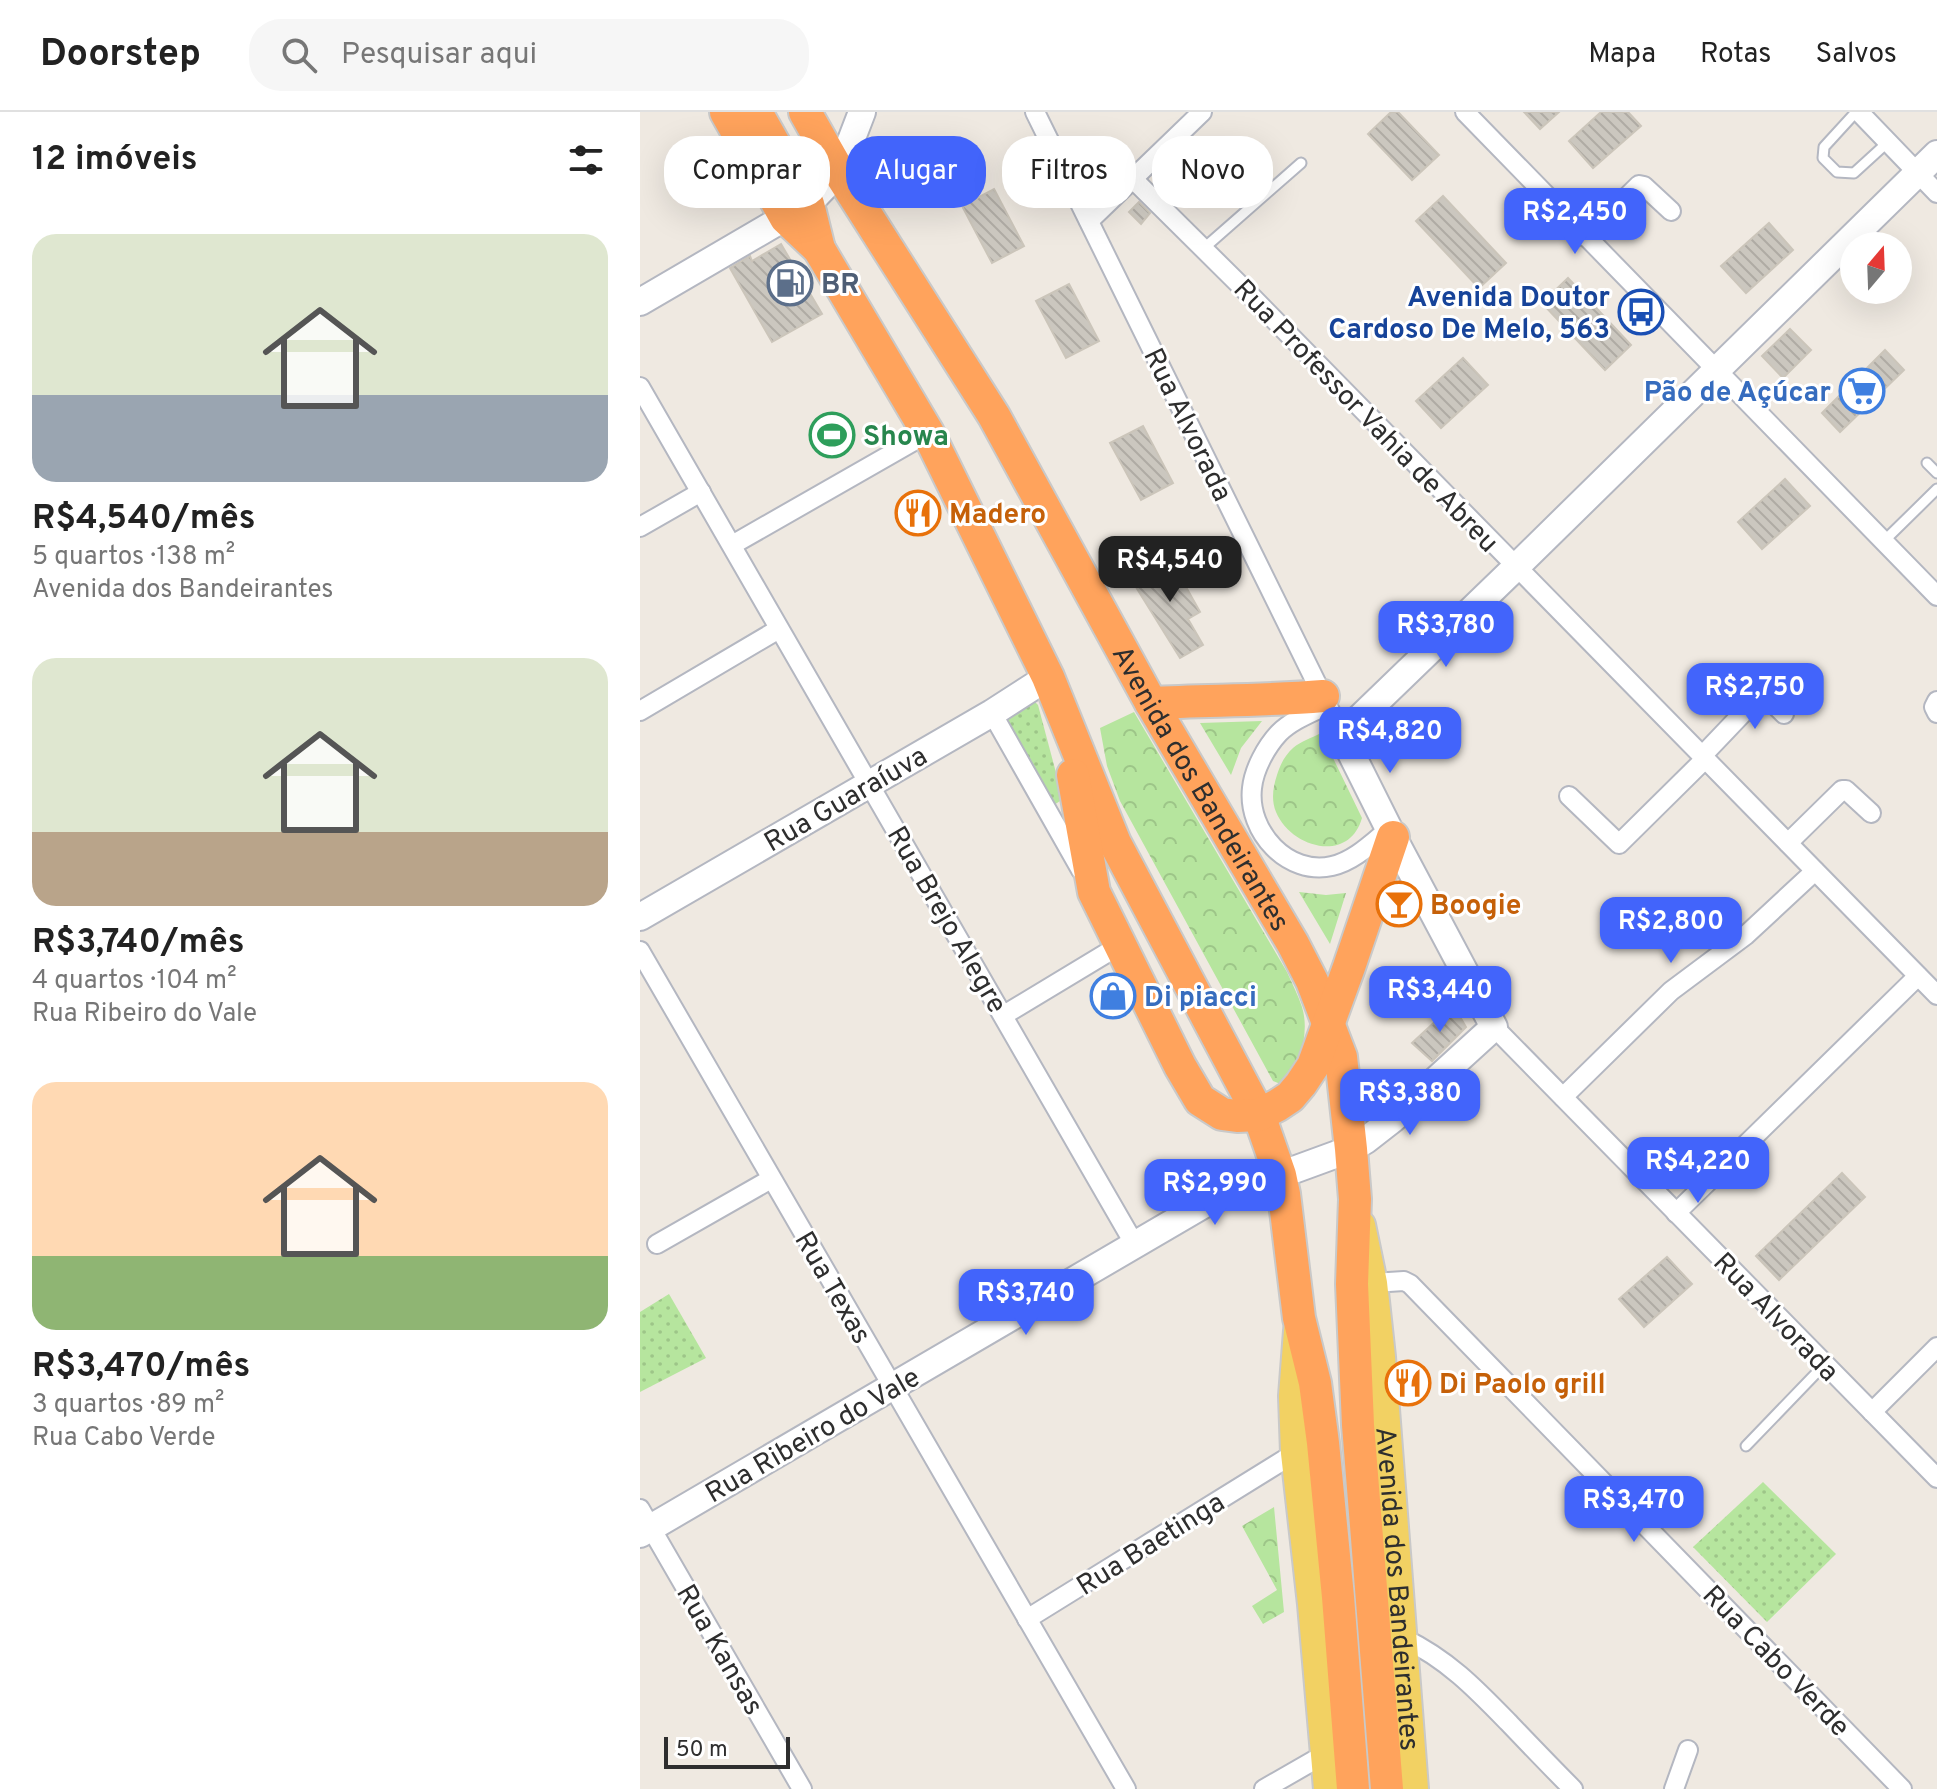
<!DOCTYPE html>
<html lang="pt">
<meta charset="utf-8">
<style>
:root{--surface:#fff;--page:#f6f6f6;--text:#222;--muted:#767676;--line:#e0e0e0;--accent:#4264fb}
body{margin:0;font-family:Overpass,sans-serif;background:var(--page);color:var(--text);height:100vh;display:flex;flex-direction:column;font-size:30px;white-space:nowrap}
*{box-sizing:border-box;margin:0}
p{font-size:26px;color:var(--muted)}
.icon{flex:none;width:44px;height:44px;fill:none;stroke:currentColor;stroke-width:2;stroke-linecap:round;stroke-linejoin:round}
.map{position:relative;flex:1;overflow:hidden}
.drawer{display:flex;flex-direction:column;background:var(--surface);width:640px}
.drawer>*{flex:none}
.banner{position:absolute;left:24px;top:24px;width:760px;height:72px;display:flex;gap:16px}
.needle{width:52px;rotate:19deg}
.controls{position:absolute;left:1200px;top:120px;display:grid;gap:16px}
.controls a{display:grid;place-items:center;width:72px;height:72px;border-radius:50%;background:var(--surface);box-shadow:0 8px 32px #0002;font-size:40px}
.scale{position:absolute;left:24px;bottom:20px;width:126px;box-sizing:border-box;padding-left:8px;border:4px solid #2e2e2e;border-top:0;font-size:22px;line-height:28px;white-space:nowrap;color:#2e2e2e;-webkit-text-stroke:6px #fff;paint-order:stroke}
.price{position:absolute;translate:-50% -68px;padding:0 18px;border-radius:16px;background:var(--accent);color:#fff;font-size:26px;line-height:52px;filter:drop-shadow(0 2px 4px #0008)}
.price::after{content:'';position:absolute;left:50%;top:48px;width:24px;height:18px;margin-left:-12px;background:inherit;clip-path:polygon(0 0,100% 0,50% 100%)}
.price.selected{background:#222;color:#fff}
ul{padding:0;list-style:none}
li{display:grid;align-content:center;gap:16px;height:424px;padding:0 32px}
li span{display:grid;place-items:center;height:248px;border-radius:24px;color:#555}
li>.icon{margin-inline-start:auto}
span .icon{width:144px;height:144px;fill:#fffc;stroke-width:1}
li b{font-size:34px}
h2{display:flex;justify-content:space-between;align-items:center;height:96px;padding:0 32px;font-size:34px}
.pill{padding:0 28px;border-radius:32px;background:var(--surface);box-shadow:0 8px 32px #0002;font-size:28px;line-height:72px}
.pill.selected{background:var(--accent);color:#fff}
header{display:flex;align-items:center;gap:48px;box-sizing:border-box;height:112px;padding:0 40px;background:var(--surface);border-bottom:2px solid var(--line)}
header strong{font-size:38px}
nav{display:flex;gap:44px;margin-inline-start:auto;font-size:28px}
.search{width:560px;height:72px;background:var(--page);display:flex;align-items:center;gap:20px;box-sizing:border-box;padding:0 28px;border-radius:32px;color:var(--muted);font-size:30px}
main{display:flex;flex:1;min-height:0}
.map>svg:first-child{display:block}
</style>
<header>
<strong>Doorstep</strong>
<div class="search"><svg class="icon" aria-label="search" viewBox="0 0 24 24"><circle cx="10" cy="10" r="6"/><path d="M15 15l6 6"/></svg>Pesquisar aqui</div>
<nav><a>Mapa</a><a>Rotas</a><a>Salvos</a></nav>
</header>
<main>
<section class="drawer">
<h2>12 imóveis<svg class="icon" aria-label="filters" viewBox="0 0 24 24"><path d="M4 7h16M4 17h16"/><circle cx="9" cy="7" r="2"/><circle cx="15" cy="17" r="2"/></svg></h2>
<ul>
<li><span style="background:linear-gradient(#dfe7d0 65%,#9aa5b1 0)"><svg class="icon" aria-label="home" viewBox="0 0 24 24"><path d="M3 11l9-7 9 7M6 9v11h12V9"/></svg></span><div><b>R$4,540/mês</b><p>5 quartos · 138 m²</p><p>Avenida dos Bandeirantes</p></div></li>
<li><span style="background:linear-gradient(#dfe7d0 70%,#b9a48a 0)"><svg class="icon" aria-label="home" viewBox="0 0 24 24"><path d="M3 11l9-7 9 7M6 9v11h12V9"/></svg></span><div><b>R$3,740/mês</b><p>4 quartos · 104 m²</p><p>Rua Ribeiro do Vale</p></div></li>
<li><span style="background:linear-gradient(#ffd9b3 70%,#8fb573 0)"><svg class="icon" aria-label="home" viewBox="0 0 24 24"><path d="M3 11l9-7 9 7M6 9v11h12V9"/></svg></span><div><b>R$3,470/mês</b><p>3 quartos · 89 m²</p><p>Rua Cabo Verde</p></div></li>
</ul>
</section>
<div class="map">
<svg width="1297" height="1677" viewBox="0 0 1297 1677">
<defs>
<pattern id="grass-dots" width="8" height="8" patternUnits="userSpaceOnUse" patternTransform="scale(2)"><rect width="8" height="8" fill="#b6e59e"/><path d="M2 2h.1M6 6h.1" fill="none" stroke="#9dc588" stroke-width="1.8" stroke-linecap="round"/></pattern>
<pattern id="forest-crowns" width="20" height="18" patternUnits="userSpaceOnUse" patternTransform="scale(2)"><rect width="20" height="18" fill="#b6e59e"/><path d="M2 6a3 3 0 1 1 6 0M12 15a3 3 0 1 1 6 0" fill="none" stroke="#9dc588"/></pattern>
<pattern id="building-back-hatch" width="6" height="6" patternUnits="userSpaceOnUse" patternTransform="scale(2)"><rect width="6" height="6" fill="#cbc7bf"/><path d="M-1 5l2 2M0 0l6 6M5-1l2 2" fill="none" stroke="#afaba4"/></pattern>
</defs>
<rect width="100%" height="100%" fill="#efe9e1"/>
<g fill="url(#grass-dots)">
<path d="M394,589l4,4 25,94 -12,8 -47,-87z"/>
<path d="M29,1182l37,64 -66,34v-80z"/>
<path d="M1123,1370l73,72 -69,68 -74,-75z"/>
</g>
<g fill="url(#forest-crowns)">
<path d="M494,600l153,260c5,11 11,23 15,35 8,26 -2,58 -19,78l-10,-4 -153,-280 -13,-35 -7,-38z"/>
<path d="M622,609l-21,27 -10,27 -31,-52z"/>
<path d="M681,621l41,85c-13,46 -71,30 -86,-6 -5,-12 -3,-25 1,-37 3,-10 8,-20 16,-27 8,-7 19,-10 28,-15z"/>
<path d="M659,780l27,3 20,-2 -16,51z"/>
<path d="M634,1395l10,105 -21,12 -11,-18 25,-16 -35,-64z"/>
</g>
<g fill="url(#building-back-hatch)" stroke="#cbc5ba" stroke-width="2">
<path d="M751,0h7l41,43 -27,25 -44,-46z"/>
<path d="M884,0h35l-19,17z"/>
<path d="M961,0h27l13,14 -48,42 -24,-27z"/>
<path d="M354,77l30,57 -32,17 -30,-57z"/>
<path d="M803,84l63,67 -27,25 -63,-67z"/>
<path d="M499,90l11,11 -9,11 -12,-12z"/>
<path d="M1129,111l24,27 -47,43 -25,-27z"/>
<path d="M141,132l41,70 -50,28 -42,-74 20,-12 2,5z"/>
<path d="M928,166l63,67 -26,25 -63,-67z"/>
<path d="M429,172l30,57 -33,17 -30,-57z"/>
<path d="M1150,217l21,21 -28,28 -21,-22z"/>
<path d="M1245,238l19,20 -64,62 -18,-19z"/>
<path d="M823,246l25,27 -47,43 -25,-27z"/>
<path d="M503,314l30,57 -32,17 -31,-57z"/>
<path d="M1145,367l25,27 -48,43 -24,-27z"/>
<path d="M528,443l32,57 -12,7 15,26 -23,13 -49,-79z"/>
<path d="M813,893l13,22 -34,34 -20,-18z"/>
<path d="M1202,1061l23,24 -86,83 -23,-24z"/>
<path d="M1027,1145l25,27 -48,43 -25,-28z"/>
</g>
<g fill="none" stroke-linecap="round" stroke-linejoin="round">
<g stroke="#b4b7c1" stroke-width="13">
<g id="lane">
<path d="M1216,0l-32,35 -1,11 14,14 17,1 34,-31"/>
<path d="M563,137l98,-86"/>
<path d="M1287,351l10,10"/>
<path d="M1244,429l53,-52"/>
<path d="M1106,1334l79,-82"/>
</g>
</g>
<g stroke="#b4b7c1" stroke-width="22">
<g id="street">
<path d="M395,0l307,623"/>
<path d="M825,0l472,484"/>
<path d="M1219,0l78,81"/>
<path d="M493,67l118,117 686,699"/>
<path d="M449,109l113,-109"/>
<path d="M946,125l53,-52 5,1 27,25"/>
<path d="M0,275l495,858"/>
<path d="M0,415l61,-35"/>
<path d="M92,433l196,-112"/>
<path d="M1113,571l31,31"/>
<path d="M1297,589l-3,6 3,6"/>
<path d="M687,593c-16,8 -35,15 -48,28 -13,14 -25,36 -27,55 -5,44 36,88 80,78 22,-5 40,-23 57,-37"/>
<path d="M0,599l139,-82"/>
<path d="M352,601l89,157"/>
<path d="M1062,644l60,-63"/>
<path d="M929,684l50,48 86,-85"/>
<path d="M1148,731l54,-53h4l25,23"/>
<path d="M0,839l486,838"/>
<path d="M364,903l116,-70"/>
<path d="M854,915l443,451"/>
<path d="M923,985l108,-106 75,-56 69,-64"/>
<path d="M1036,1101l242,-237"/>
<path d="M17,1132l114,-65"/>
<path d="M733,1171l31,-2 6,3 492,505"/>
<path d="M1232,1300l65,-65"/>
<path d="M0,1397l162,280"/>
<path d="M387,1507l268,-166"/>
<path d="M763,1526c44,21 72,50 105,84 22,23 43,45 65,67"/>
<path d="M624,1677l61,-35"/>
<path d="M1034,1677l14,-39"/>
</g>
</g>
<g stroke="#b4b7c1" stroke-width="30">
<g id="secondary">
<path d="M0,190l168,-98 31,-32 23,-60"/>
<path d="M0,805l352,-204 56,-36"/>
<path d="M0,1422l568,-332 47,-20 25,-7 71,-26 15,-9 27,-21 101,-92 -101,-190 -51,-102 174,-168 421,-413"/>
</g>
</g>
<g stroke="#c9c9c9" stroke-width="32">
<g id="primary">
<path id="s1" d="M721,1113l12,58 8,74 33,432"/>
<path d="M658,1219l-5,65 2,57 17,151 16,185"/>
</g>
</g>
<g stroke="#c9c9c9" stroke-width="36">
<g id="highway">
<path d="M86,0l60,106 33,31 109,184 120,244 67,166 144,272 21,60 4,19 15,124 16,65 8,60 15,154 15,192"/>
<path d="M116,0l52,92 11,45"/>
<path id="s2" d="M165,0l34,60 155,244 157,287 142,241 19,37 29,76 10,92 4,50 -3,85 6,141 29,364"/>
<path d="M511,591c57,-3 115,-2 172,-7"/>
<path d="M433,663l21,117 86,174 20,34 22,14 15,2 22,-1 19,-10 12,-8 11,-13 12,-18 36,-99 44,-130"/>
</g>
</g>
<use href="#lane" stroke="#fff" stroke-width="9"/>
<use href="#street" stroke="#fff" stroke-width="18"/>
<use href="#secondary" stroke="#fff" stroke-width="26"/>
<use href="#primary" stroke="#f2d163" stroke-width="28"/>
<use href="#highway" stroke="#ffa35c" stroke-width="32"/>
</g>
<defs>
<g id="fuel-ring" transform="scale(2.3)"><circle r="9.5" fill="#fff" stroke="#5c6f8a" stroke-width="1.5"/><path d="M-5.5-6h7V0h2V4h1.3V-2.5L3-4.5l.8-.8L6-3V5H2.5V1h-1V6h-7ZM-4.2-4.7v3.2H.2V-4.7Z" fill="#5c6f8a"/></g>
<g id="bus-ring" transform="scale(2.3)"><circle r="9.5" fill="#fff" stroke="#1a4fb4" stroke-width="1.5"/><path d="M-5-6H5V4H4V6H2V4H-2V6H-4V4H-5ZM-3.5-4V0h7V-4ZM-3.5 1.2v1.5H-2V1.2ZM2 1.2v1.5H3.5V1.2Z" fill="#1a4fb4"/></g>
<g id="supermarket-ring" transform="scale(2.3)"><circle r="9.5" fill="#fff" stroke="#3f7fe0" stroke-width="1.5"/><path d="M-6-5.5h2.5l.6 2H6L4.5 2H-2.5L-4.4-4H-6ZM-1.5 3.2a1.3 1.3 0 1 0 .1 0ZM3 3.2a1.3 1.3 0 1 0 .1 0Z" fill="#3f7fe0"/></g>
<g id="stadium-ring" transform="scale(2.3)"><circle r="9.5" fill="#fff" stroke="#2e9e5b" stroke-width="1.5"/><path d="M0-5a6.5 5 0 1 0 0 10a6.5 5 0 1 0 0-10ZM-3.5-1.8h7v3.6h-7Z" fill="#2e9e5b"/></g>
<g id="restaurant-ring" transform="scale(2.3)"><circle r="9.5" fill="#fff" stroke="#e8710a" stroke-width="1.5"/><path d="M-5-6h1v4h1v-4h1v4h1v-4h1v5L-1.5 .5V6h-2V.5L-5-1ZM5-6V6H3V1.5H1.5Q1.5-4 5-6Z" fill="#e8710a"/></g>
<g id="bar-ring" transform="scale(2.3)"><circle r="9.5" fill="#fff" stroke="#e8710a" stroke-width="1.5"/><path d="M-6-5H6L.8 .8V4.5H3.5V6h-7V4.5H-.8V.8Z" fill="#e8710a"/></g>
<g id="shop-ring" transform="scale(2.3)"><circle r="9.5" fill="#fff" stroke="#3f7fe0" stroke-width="1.5"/><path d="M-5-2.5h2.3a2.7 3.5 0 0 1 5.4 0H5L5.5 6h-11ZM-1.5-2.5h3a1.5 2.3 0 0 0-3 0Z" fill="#3f7fe0"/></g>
</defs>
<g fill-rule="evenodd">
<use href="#fuel-ring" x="150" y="171"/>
<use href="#bus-ring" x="1001" y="200"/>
<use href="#supermarket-ring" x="1222" y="279"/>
<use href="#stadium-ring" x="192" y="323"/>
<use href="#restaurant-ring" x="278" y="401"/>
<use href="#bar-ring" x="759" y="792"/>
<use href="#shop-ring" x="473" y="884"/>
<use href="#restaurant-ring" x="768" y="1271"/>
</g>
<g text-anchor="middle" stroke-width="6" stroke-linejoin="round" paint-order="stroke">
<g font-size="28" font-weight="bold" fill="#4e5e75" stroke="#fff" text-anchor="start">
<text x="181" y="181">BR</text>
</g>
<g font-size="28" font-weight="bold" fill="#164399" stroke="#fff" text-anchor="end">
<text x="970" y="194">Avenida Doutor<tspan x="970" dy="32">Cardoso De Melo, 563</tspan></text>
</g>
<g font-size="28" font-weight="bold" fill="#366cbe" stroke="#fff" text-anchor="end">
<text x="1191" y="289">Pão de Açúcar</text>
<text x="504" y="894" text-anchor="start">Di piacci</text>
</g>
<g font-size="28" fill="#2e2e2e" stroke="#fff">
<text transform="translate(727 303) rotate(46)" y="10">Rua Professor Vahia de Abreu</text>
<text transform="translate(549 312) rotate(64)" y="10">Rua Alvorada</text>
<text dy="10" stroke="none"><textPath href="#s2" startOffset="784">Avenida dos Bandeirantes</textPath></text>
<text transform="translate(205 686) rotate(-30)" y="10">Rua Guaraíuva</text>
<text transform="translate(308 807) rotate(60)" y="10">Rua Brejo Alegre</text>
<text transform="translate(194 1175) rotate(60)" y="10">Rua Texas</text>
<text transform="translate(1137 1204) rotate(46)" y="10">Rua Alvorada</text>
<text transform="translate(172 1322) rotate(-30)" y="10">Rua Ribeiro do Vale</text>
<text transform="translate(510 1431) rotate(-32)" y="10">Rua Baetinga</text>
<text dy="10" stroke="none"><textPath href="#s1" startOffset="366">Avenida dos Bandeirantes</textPath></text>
<text transform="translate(81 1537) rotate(60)" y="10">Rua Kansas</text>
<text transform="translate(1137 1548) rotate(46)" y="10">Rua Cabo Verde</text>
</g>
<g font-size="28" font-weight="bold" fill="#27864d" stroke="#fff" text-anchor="start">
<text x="223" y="333">Showa</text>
</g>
<g font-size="28" font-weight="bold" fill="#c56008" stroke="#fff" text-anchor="start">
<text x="309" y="411">Madero</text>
<text x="790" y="802">Boogie</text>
<text x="799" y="1281">Di Paolo grill</text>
</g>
</g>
</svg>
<div class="controls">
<a><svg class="needle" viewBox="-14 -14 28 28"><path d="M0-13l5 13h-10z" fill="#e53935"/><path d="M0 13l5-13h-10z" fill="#767676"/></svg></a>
</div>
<div class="scale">50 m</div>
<b class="price" style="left:935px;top:144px">R$2,450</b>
<b class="price selected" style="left:530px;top:492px">R$4,540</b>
<b class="price" style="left:806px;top:557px">R$3,780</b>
<b class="price" style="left:1115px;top:619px">R$2,750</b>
<b class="price" style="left:750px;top:663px">R$4,820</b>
<b class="price" style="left:1031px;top:853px">R$2,800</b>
<b class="price" style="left:800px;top:922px">R$3,440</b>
<b class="price" style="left:770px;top:1025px">R$3,380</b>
<b class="price" style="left:1058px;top:1093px">R$4,220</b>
<b class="price" style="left:575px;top:1115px">R$2,990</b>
<b class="price" style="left:386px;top:1225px">R$3,740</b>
<b class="price" style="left:994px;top:1432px">R$3,470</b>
<div class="banner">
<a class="pill">Comprar</a>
<a class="pill selected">Alugar</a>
<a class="pill">Filtros</a>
<a class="pill">Novo</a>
</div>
</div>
</main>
